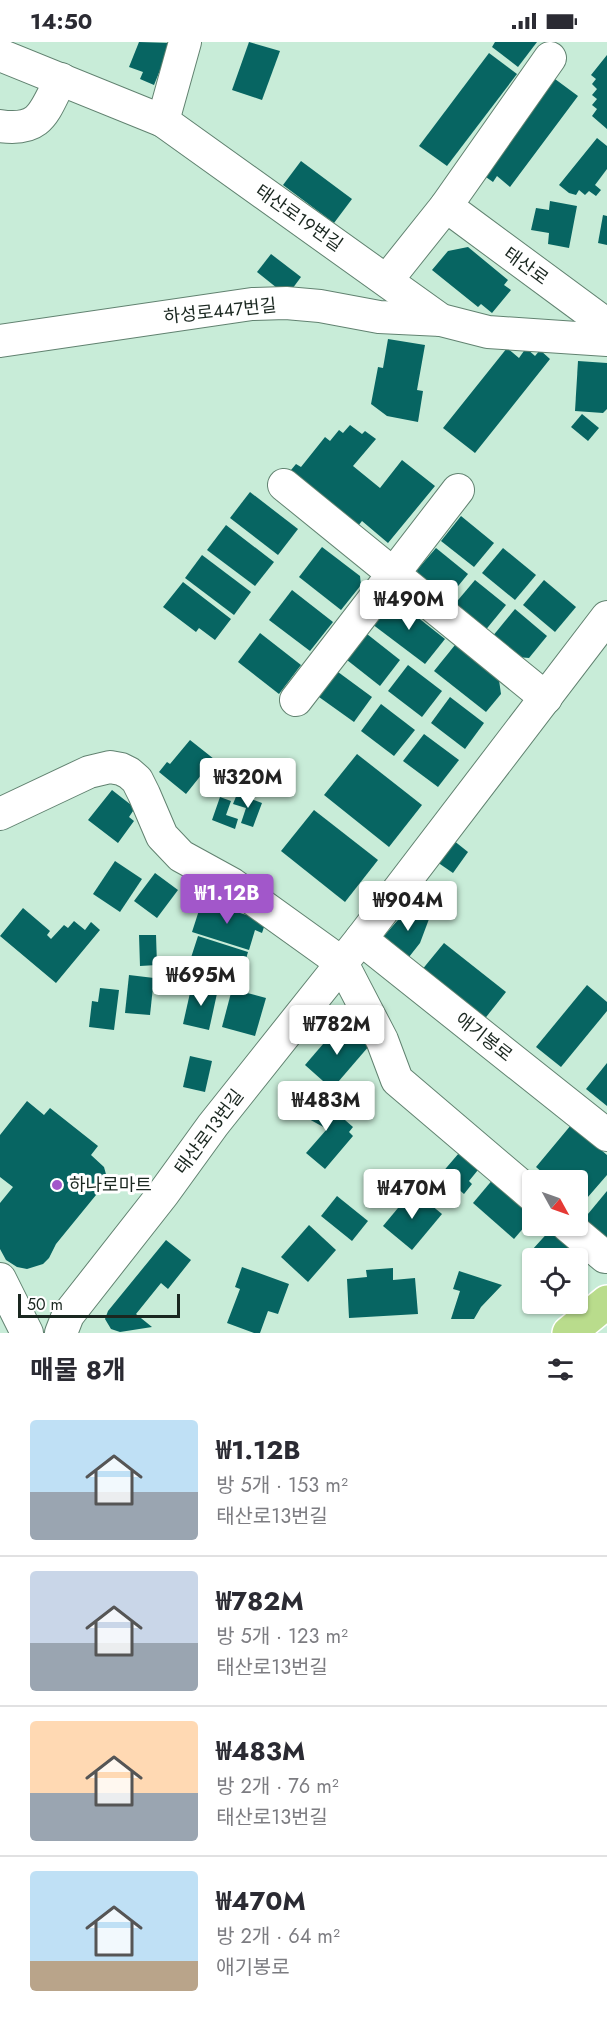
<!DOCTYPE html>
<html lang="ko">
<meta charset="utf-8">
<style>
:root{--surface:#fff;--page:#f7f7f7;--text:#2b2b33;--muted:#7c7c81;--line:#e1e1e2;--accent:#a257ca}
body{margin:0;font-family:Jost,"Noto Sans KR",sans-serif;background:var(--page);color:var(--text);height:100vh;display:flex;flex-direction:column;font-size:22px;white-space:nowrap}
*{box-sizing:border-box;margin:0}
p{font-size:20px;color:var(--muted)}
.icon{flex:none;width:33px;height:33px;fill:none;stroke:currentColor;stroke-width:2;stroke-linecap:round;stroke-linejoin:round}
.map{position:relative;height:1291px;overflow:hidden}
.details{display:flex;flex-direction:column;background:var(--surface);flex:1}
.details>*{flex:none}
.needle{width:39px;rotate:130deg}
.tools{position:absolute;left:522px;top:1128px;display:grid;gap:12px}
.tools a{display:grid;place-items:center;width:66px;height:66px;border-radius:6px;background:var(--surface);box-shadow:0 2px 4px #0004;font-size:30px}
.scale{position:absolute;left:18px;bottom:15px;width:162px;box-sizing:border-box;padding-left:6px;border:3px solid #1a2720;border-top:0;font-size:16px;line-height:21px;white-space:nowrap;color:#1a2720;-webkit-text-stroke:4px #fff;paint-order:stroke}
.price{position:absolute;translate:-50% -51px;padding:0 14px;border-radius:6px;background:#fff;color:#222;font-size:20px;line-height:39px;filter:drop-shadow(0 2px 3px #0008)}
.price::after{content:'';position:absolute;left:50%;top:36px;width:18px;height:14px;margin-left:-9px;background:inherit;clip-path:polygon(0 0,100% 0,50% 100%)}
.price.selected{background:var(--accent);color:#fff}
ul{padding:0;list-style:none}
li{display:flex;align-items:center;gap:18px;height:150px;padding:0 30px}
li+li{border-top:2px solid var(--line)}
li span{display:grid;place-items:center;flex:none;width:168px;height:120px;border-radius:6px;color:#555}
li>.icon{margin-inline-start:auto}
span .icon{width:72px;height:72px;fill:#fffc;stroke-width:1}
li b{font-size:26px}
h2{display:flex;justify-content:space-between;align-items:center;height:72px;padding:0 30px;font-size:26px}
.status{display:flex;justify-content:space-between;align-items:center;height:42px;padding:0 30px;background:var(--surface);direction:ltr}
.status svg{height:16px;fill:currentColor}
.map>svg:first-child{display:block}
</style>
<div class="status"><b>14:50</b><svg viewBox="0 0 49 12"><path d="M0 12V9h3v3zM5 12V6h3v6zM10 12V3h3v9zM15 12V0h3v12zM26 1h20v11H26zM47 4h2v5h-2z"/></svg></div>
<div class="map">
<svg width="607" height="1291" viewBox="0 0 607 1291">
<rect width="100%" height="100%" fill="#c8ecd8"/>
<g fill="#076562">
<path d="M139,0l32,1 -17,42 -14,-6 3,-7 -14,-5z"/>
<path d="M249,0l31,9 -18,49 -30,-10z"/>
<path d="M495,0h42l-19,25 -26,-20z"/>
<path d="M489,11l28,21 -70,92 -28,-20z"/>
<path d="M607,13v74l-15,-13 5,-7 -5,-4 5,-6 -5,-4 5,-6 -5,-5 4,-5 -5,-4z"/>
<path d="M555,37l23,17 -68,91 -13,-11 -4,6 -10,-7z"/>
<path d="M597,96l10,8v23l-12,16 6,5 -5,6 -7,-5 -4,4 -6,-5 -3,5 -7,-2 -10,-8z"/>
<path d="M301,119l51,38 -18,24 -51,-38z"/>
<path d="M550,159l27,5 -8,42 -21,-4 1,-11 -18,-3 5,-22 13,2z"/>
<path d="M603,173l4,1v29l-9,-2z"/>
<path d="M468,205l40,33 -4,5 7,5 -19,23 -11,-9 -3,3 -46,-37 16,-19z"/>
<path d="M271,212l30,23 -14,19 -30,-24z"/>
<path d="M388,297l37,6 -8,45 6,1 -5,31 -31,-6 -16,-12 7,-37 5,1z"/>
<path d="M507,306l12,10 7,-10 9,8 5,-6 10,9 -75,94 -32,-25z"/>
<path d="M578,319l29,2v46l-4,4 -28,-2z"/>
<path d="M582,372l17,14 -11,13 -17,-14z"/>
<path d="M350,383l12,9 3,-3 11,8 -23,27 27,22 22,-28 33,26 -47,57 -26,-22 -8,10 -68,-55 10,-12 5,3 24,-30 5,4 9,-11 4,3z"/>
<path d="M250,450l48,37 -20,26 -48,-37z"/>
<path d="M461,474l33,27 -20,24 -33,-26z"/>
<path d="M226,483l48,37 -19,24 -48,-36z"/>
<path d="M322,505l38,29 1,9 -20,25 -42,-33z"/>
<path d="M436,506l32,26 -23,28 -27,-22 -1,-10z"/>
<path d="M503,506l33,27 -21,25 -33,-27z"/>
<path d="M202,513l49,37 -17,23 -49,-37z"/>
<path d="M475,538l31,25 -22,27 -31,-26z"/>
<path d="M544,538l32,27 -21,25 -32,-27z"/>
<path d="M183,540l48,37 -16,21 -16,-12 -3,4 -33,-25z"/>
<path d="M292,548l41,32 -23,29 -41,-31z"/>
<path d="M389,560l13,3 43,34 -20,25 -53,-40z"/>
<path d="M515,567l32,27 -18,22 -12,-1 -25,-20z"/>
<path d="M260,591l41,32 -22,29 -41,-32z"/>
<path d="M367,592l33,26 -20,26 -33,-26z"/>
<path d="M455,603l44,35 2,14 -15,18 -52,-41z"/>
<path d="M408,623l34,26 -20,26 -34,-26z"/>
<path d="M338,630l34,25 -18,25 -35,-25z"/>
<path d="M450,655l34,26 -19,26 -34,-26z"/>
<path d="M381,662l34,26 -21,26 -33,-25z"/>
<path d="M424,692l35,26 -21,27 -35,-26z"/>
<path d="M190,698l24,19 -28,35 -27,-22 8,-10 3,2z"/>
<path d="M357,712l65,51 -33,42 -65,-52z"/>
<path d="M112,748l23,18 -6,9 5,4 -16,22 -30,-23z"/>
<path d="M237,752l25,9 -9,24 -12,-4 5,-15 -13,-4z"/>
<path d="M220,755l11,4 -5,14 12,4 -3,10 -23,-9z"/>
<path d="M314,768l64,50 -33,42 -64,-51z"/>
<path d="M453,798l15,12 -15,21 -16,-11z"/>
<path d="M115,819l27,18 -22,33 -27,-18z"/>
<path d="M155,831l23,17 -21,28 -23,-17z"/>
<path d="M202,859l64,20 -4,12 -7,-3 -6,20 -57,-18z"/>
<path d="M23,866l27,23 -3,4 4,4 13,-14 4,3 6,-7 11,9 6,-8 9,8 -44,53 -56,-47z"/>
<path d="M417,867l12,10 -9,24 -11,14 -25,-21 20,-23 6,5z"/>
<path d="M139,893h17l1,30 -17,1z"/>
<path d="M198,894l50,16 -8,27 -11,-3 -2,7 -40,-13z"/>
<path d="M444,901l62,49 -23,29 -62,-50z"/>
<path d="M129,933l25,3 -4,37 -25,-2z"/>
<path d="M192,942l26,5 -9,41 -26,-6z"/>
<path d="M587,943l20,17v9l-46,56 -25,-20z"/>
<path d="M100,946l19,2 -5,40 -25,-3 3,-26 6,1z"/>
<path d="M232,947l34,9 -11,38 -33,-9z"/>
<path d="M342,980l27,24 -37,43 -27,-24z"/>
<path d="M190,1014l22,5 -7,31 -22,-5z"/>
<path d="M607,1021v43l-21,-17z"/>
<path d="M307,1054l30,17 16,14 -4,5 4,4 -28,33 -19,-16 21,-24 -29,-16z"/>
<path d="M27,1059l17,14 6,-7 48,38 -7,9 13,12 3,11 -2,6 -49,60 -7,14 -6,6 -16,5 -10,-2 -11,-7 -6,-11v-46l13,-16 -13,-10v-42z"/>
<path d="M571,1083l36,30v20l-26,30 -3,-2v-23h-27l-15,-13z"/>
<path d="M459,1111l23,12 -13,16 3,3 -8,10 -23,-20z"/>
<path d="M494,1136l38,34v6l-18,21 -41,-36z"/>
<path d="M413,1148l29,24 -30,36 -29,-24z"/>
<path d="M607,1149v60l-29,-25z"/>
<path d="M337,1154l31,25 -16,20 -31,-25z"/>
<path d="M309,1183l27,25 -28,32 -27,-25z"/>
<path d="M552,1186l35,31 -9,4v-5h-36l-10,-8z"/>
<path d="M166,1198l25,20 -23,29 -7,-6 -25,31 16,13 -32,5 -9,-3 -6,-10 3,-8z"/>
<path d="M242,1225l47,17 -11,30 -10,-3 -8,22h-6l-27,-10 13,-34 -5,-2z"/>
<path d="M393,1226v12l22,-2 3,36 -69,4 -2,-39 20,-2 -1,-7z"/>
<path d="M459,1229l43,14 -21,22 -7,12h-23l9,-28 -7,-2z"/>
</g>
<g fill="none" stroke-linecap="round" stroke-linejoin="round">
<g stroke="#618270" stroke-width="34">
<g id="minor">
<path d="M0,13l163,66 278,199 47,12 119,8"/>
<path d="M163,79l22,-79"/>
<path d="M0,84c42,6 44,-15 61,-47"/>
<path d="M446,164l161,119"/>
<path d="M387,238l59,-74 104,-148"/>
<path d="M0,299l252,-37 34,-1 34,3 59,11 62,3"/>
<path d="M284,443l262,213"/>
<path d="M296,658l162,-210"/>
<path d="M0,772l89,-42 21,-5 11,2 8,4 8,7 7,14 18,42 19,20 51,28 110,79 40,77 15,40 135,115"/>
<path d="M361,897l246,196"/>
<path d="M568,1184l37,31"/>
<path d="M0,1237l27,54"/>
<path d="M61,1291l7,-18 95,-121 50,-69 148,-186 246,-322"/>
</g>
</g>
<g stroke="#fff" stroke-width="36">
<path id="major" d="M569,1291l38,-31"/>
</g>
<use href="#minor" stroke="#fff" stroke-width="32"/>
<use href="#major" stroke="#b9dc8c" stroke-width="33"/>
</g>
<circle fill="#a257ca" stroke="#fff" stroke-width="2" cx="57" cy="1143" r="6"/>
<g text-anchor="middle" stroke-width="6" stroke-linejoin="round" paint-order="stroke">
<g font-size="18" fill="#1a2720" stroke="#fff">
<text transform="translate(299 176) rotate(35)" y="6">태산로19번길</text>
<text transform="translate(526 224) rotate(36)" y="6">태산로</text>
<text transform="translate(220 269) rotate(-6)" y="6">하성로447번길</text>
<text transform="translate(484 995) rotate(38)" y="6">애기봉로</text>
<text transform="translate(209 1090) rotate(-53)" y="6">태산로13번길</text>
</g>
<g font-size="18" fill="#1a2720" stroke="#fff" text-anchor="start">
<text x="69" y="1149">하나로마트</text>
</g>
</g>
</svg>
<div class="tools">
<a><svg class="needle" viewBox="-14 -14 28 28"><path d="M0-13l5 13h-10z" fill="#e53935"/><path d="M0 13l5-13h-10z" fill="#7c7c81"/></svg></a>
<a><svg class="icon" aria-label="locate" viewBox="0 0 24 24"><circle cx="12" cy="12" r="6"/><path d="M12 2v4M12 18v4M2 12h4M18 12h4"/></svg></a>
</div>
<div class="scale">50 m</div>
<b class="price" style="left:409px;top:589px">₩490M</b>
<b class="price" style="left:248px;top:767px">₩320M</b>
<b class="price selected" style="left:227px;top:883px">₩1.12B</b>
<b class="price" style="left:408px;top:890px">₩904M</b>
<b class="price" style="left:201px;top:965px">₩695M</b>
<b class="price" style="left:337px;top:1014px">₩782M</b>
<b class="price" style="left:326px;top:1090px">₩483M</b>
<b class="price" style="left:412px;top:1178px">₩470M</b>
</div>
<section class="details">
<h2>매물 8개<svg class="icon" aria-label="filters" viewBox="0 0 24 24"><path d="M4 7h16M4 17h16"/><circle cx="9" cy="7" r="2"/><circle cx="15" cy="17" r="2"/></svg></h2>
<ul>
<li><span style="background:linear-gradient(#bfe0f5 60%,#9aa5b1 0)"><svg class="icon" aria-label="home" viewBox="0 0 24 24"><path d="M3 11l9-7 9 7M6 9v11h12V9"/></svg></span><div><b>₩1.12B</b><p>방 5개 · 153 m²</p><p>태산로13번길</p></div></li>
<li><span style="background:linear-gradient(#c9d6e8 60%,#9aa5b1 0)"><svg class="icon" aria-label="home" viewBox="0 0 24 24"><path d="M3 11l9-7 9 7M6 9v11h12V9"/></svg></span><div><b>₩782M</b><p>방 5개 · 123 m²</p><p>태산로13번길</p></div></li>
<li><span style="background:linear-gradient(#ffd9b3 60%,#9aa5b1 0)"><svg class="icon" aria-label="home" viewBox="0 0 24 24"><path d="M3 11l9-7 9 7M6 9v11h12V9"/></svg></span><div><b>₩483M</b><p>방 2개 · 76 m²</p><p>태산로13번길</p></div></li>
<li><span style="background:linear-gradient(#bfe0f5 75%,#b9a48a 0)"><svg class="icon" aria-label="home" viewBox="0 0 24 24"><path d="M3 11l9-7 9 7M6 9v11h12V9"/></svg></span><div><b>₩470M</b><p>방 2개 · 64 m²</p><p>애기봉로</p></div></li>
</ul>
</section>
